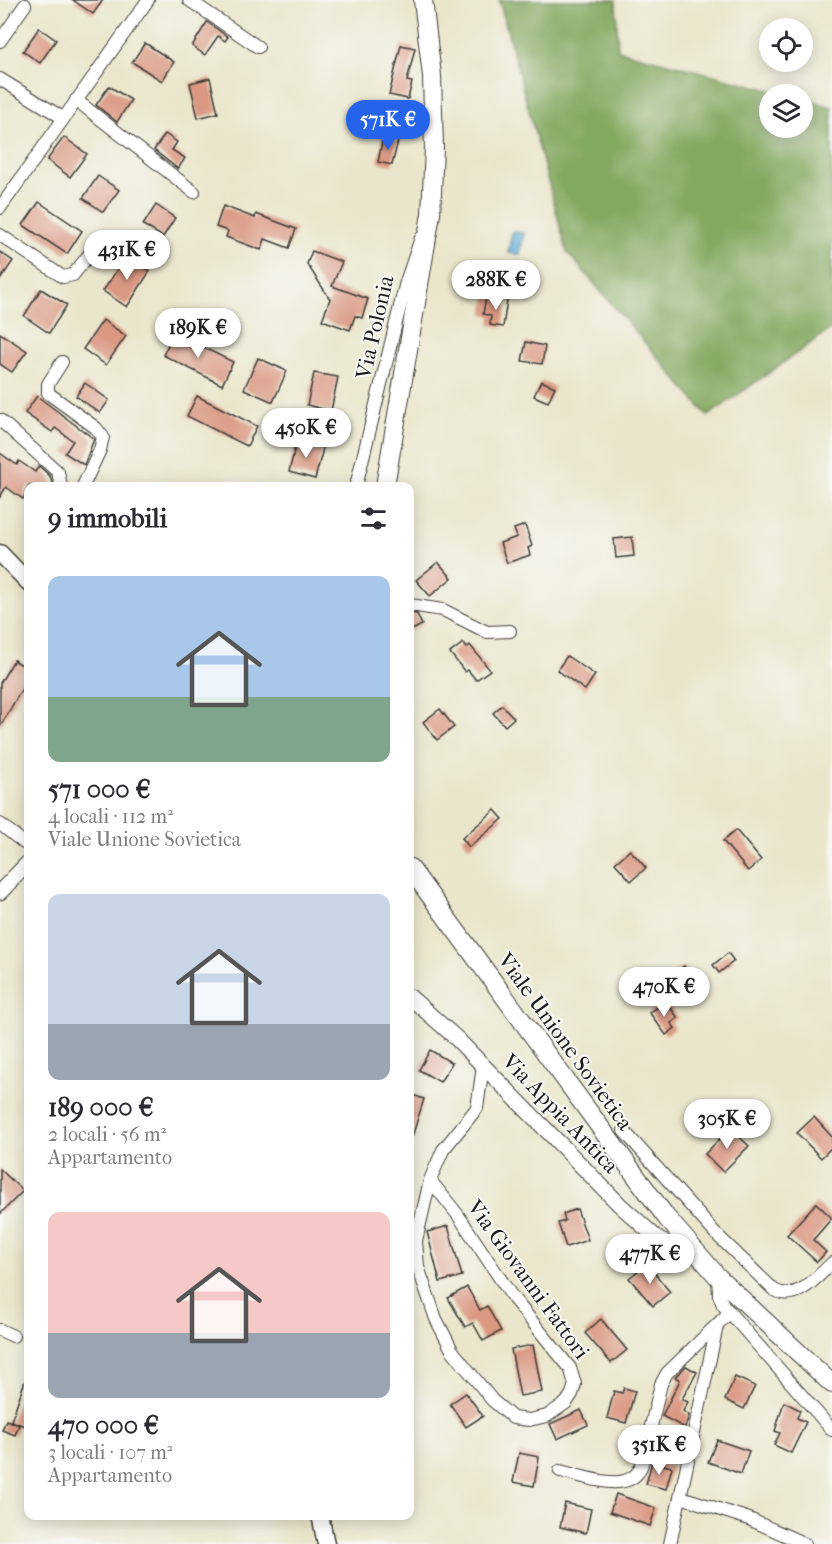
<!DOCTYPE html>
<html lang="it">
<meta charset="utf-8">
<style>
:root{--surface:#fff;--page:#f7f7f7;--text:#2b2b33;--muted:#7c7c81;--accent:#2563eb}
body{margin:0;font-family:"IM FELL French Canon",serif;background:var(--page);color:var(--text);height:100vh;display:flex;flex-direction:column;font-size:22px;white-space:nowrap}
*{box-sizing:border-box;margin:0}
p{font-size:20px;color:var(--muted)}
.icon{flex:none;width:33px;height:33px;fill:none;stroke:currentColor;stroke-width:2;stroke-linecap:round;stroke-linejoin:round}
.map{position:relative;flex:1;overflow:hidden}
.details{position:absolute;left:24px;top:482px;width:390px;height:1038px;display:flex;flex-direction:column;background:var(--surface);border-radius:12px;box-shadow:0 3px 15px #0003}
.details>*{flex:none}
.controls{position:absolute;left:759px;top:18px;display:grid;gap:12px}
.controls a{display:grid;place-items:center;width:54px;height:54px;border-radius:50%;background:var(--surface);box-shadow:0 3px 15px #0003;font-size:30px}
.price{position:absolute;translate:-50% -51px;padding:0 14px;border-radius:21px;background:#fff;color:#222;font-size:20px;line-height:39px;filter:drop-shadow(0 2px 3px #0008)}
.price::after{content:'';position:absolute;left:50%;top:36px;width:18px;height:14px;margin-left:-9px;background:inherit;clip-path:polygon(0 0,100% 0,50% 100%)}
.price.current{background:var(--accent);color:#fff}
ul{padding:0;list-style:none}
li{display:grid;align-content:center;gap:12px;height:318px;padding:0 24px}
li span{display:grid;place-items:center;height:186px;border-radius:12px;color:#555}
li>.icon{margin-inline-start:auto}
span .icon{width:108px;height:108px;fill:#fffc;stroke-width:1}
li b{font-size:26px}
h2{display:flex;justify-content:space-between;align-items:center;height:72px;padding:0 24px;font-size:26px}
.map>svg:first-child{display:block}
</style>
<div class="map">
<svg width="832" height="1544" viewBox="0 0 832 1544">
<rect width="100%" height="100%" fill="#f6f6f2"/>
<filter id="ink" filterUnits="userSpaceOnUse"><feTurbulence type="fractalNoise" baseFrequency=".0167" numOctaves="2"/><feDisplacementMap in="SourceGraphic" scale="12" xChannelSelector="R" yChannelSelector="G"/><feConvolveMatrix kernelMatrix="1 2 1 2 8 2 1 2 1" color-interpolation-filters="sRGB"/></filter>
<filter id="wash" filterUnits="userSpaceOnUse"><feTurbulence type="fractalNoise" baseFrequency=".008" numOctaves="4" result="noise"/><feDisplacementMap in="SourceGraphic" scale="24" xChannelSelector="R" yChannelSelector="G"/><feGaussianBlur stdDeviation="1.35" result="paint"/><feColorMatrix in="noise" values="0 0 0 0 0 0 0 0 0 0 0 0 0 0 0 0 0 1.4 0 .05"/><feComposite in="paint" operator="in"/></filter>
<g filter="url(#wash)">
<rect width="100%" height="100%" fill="#eae6cb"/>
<path fill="#83a85e" stroke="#50623d" stroke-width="1.5" d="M499,0h117l2,50 168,44h-16v34h32l1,-29 29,8v221l-124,88 -141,-164z"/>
<path fill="#5aaad4" stroke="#3b6378" stroke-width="1.5" d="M512,231l12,2 -4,22 -12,-2z"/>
<g id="blocks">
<g fill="#da9882">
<path d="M73,0h30l-10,14z"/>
<path d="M207,22l21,15 -3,4 -7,-5 -13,19 -13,-9z"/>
<path d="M39,28l17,12 -16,23 -17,-12z"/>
<path d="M145,43l29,19 -12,19 -30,-19z"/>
<path d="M401,45l14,3 -8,33 5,1 -4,17 -19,-4z"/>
<path d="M210,78l8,35 -20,5 -8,-35z"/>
<path d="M109,86l22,14 -14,22 -21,-17z"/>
<path d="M165,134l12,8 -5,8 13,8 -7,11 -24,-19z"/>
<path d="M64,137l23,17 -17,23 -23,-17z"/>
<path d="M383,137l15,4 -6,24 -14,-3z"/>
<path d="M98,176l21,14 -16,22 -20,-14z"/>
<path d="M39,202l43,29 -15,23 -44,-29z"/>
<path d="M156,205l19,13 -12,19 -20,-12z"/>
<path d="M223,206l32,12 1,-4 40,15 -7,19 -24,-9 -4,11 -35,-13 2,-6 -12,-4z"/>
<path d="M312,251l30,11 -10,24 36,13 -6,19 -7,-2 -5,14 -28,-10 8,-21 -23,-35z"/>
<path d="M0,252l13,9 -13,19z"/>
<path d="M126,256l24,15 -23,36 -24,-16z"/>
<path d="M41,289l26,16 -18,28 -25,-17z"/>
<path d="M486,297l21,3 -4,27 -13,-2 1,-9 -8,-2z"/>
<path d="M103,320l23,16 -20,29 -23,-16z"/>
<path d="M0,333l27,18 -15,21 -12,-8z"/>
<path d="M174,333l59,29 -11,23 -59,-30z"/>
<path d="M526,342l19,4 -3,18 -20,-3z"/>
<path d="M258,358l29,13 -14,31 -29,-13z"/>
<path d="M314,373l24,4 -7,34 -24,-6z"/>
<path d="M541,381l14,6 -7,15 -14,-6z"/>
<path d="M85,383l24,17 -9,13 -24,-17z"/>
<path d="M37,396l57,43 -10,26 -19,-12 8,-12 -18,-13 -3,4 -27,-19z"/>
<path d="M197,396l60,30 -10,20 -60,-30z"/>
<path d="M297,439l27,6 -9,34 -26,-7z"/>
<path d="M0,453l17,12 2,-4 16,11 4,-6 11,10 3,10h-25l-5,13 -17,-12 -6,10z"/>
<path d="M525,525l7,21 -4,2 2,7 -23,8 -7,-20 17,-6 -3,-8z"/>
<path d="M632,537l2,19 -18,2 -2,-19z"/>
<path d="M438,562l14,16 -22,18 -14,-16z"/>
<path d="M410,613l7,1 5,11 -12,6z"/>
<path d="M463,643l4,5 3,-3 20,25 -14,10 -8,-10 -3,2 -15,-19z"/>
<path d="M567,656l28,19 -10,15 -28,-20z"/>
<path d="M14,660l14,9v9l-28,49v-44z"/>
<path d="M502,705l12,13 -9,8 -12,-13z"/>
<path d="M440,709l14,18 -17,13 -14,-18z"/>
<path d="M495,810l8,9 -34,28 -7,-9z"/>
<path d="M736,830l25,30 -13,11 -25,-30z"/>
<path d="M630,850l16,18 -15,13 -16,-18z"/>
<path d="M728,953l6,8 -15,12 -6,-8z"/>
<path d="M684,966l15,24 -16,10 -15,-23z"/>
<path d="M667,1003l11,15 -7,5 4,5 -9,7 -17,-23z"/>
<path d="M430,1050l22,13 -12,19 -21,-12z"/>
<path d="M410,1094l14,5 -12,38h-2z"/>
<path d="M814,1117l18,20v10l-11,11 -24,-25z"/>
<path d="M730,1128l19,18 -26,26 -18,-18z"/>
<path d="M0,1169l23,22 -23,23z"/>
<path d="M816,1203l16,15 -19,22 13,12 -9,10 -30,-27z"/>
<path d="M577,1209l11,31 -22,7 -8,-24 7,-2 -2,-7z"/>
<path d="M448,1226l14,50 -22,6 -13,-50z"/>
<path d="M647,1264l23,28 -17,14 -24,-28z"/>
<path d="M467,1287l13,23 7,-4 14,25 -18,10 -10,-18 -8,4 -17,-29z"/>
<path d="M601,1319l26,31 -16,13 -26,-30z"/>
<path d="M533,1345l9,47 -22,4 -9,-47z"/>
<path d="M686,1366l11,6 -15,27 6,3 -5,9 6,4 -4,13 -23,-12 18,-36 -5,-3z"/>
<path d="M27,1375h1v52l-17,-6z"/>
<path d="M735,1377l20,9 -11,23 -19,-9z"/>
<path d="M624,1388l11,3 -9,32 -19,-5 7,-27 8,2z"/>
<path d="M466,1393l17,23 -17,11 -16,-23z"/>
<path d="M784,1402l16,8 -3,8 9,4 -15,31 -17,-8 6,-12 -5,-2z"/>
<path d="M581,1410l7,15 -31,14 -7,-15z"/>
<path d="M6,1420l13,5 -4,10 -13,-5z"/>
<path d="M717,1440l32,11 -8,23 -33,-12z"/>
<path d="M519,1453l20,4 -5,29 -21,-4z"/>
<path d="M652,1462l20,5 -6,22 -20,-5z"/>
<path d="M616,1494l40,14 -6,18 -40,-14z"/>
<path d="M565,1503l26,6 -5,24 -26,-6z"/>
</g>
</g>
</g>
<g filter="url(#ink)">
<use href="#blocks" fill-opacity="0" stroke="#3b3a36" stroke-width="1.5"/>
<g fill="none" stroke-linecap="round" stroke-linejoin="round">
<g stroke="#3b3a36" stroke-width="14">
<g id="minor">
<path d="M189,0l69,47"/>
<path d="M0,41l25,-36"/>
<path d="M0,79l63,39"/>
<path d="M76,100l118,92"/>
<path d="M0,208l148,-208"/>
<path d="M0,235l63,42 10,-2 29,-37 10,1 13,9"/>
<path d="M62,362l-14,22v9l48,35 7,9 -3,13 -17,36"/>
<path d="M0,420l58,52 3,14"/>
<path d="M356,486l50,-204 15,-44"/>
<path d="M410,605l33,5 44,22 23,-1"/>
<path d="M0,824l28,22"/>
<path d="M624,1131l92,103 58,56c23,13 43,-13 58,-27"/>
<path d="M430,1180l28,35 55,83 57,70 5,16 -3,10 -6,9 -19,13 -18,4 -16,-2 -21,-18 -40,-50 -16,-31 -18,-52 -2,-26 14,-61 13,-30 34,-42 6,-42"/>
<path d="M718,1277l1,18 4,10 109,125"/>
<path d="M0,1330l13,6"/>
<path d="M560,1471c24,5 72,26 82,-7l19,-80 6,-11 63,-61"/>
<path d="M681,1497l68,22 56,25"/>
<path d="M670,1544l47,-218"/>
</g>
</g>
<g stroke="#3b3a36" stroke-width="17">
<g id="tertiary">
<path d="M0,892l28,-29"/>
<path d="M410,997l45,40 165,168 40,36 16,5 10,-4"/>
</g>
</g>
<g stroke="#3b3a36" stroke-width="19">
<g id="secondary">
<path d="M0,553l28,29"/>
<path d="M320,1515l6,29"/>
</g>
</g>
<g stroke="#3b3a36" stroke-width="20">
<g id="primary">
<path d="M385,486l46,-272 3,-66 -2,-72 -9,-76"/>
<path d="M410,868l256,349 52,60 114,107"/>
</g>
</g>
<use href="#minor" stroke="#fff" stroke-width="12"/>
<use href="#tertiary" stroke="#fff" stroke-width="15"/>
<use href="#secondary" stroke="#fff" stroke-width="16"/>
<use href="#primary" stroke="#fff" stroke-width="18"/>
</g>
</g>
<g text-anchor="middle" stroke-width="4.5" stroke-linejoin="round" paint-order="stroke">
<g font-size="22" fill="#1c1c1c" stroke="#f6f6f2">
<text transform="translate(374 327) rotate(-77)" y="8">Via Polonia</text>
<text transform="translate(566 1041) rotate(54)" y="8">Viale Unione Sovietica</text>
<text transform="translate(561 1113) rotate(46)" y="8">Via Appia Antica</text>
<text transform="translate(529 1279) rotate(54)" y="8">Via Giovanni Fattori</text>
</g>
</g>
</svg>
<div class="controls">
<a><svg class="icon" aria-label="locate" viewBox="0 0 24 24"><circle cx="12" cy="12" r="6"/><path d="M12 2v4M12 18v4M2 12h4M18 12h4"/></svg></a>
<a><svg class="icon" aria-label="layers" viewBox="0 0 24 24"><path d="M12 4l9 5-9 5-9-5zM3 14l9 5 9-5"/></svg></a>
</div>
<b class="price current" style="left:388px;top:151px">571K €</b>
<b class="price" style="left:127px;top:281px">431K €</b>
<b class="price" style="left:496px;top:311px">288K €</b>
<b class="price" style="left:198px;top:359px">189K €</b>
<b class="price" style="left:306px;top:459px">450K €</b>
<b class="price" style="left:664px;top:1018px">470K €</b>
<b class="price" style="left:727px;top:1150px">305K €</b>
<b class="price" style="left:650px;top:1285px">477K €</b>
<b class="price" style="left:659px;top:1476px">351K €</b>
<section class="details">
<h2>9 immobili<svg class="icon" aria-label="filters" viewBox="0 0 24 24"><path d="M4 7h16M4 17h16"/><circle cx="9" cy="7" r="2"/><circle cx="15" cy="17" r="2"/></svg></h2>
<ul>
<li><span style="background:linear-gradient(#a9c7e8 65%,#7fa58c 0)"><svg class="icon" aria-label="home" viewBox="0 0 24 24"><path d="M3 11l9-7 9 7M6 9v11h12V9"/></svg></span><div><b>571 000 €</b><p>4 locali · 112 m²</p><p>Viale Unione Sovietica</p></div></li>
<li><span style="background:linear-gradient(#c9d6e8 70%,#9aa5b1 0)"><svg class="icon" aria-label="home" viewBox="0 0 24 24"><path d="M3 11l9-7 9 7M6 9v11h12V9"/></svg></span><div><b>189 000 €</b><p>2 locali · 56 m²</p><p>Appartamento</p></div></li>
<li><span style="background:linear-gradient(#f6c9c9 65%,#9aa5b1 0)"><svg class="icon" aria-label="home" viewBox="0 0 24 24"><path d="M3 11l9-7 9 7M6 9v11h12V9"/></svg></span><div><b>470 000 €</b><p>3 locali · 107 m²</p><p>Appartamento</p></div></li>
</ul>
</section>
</div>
